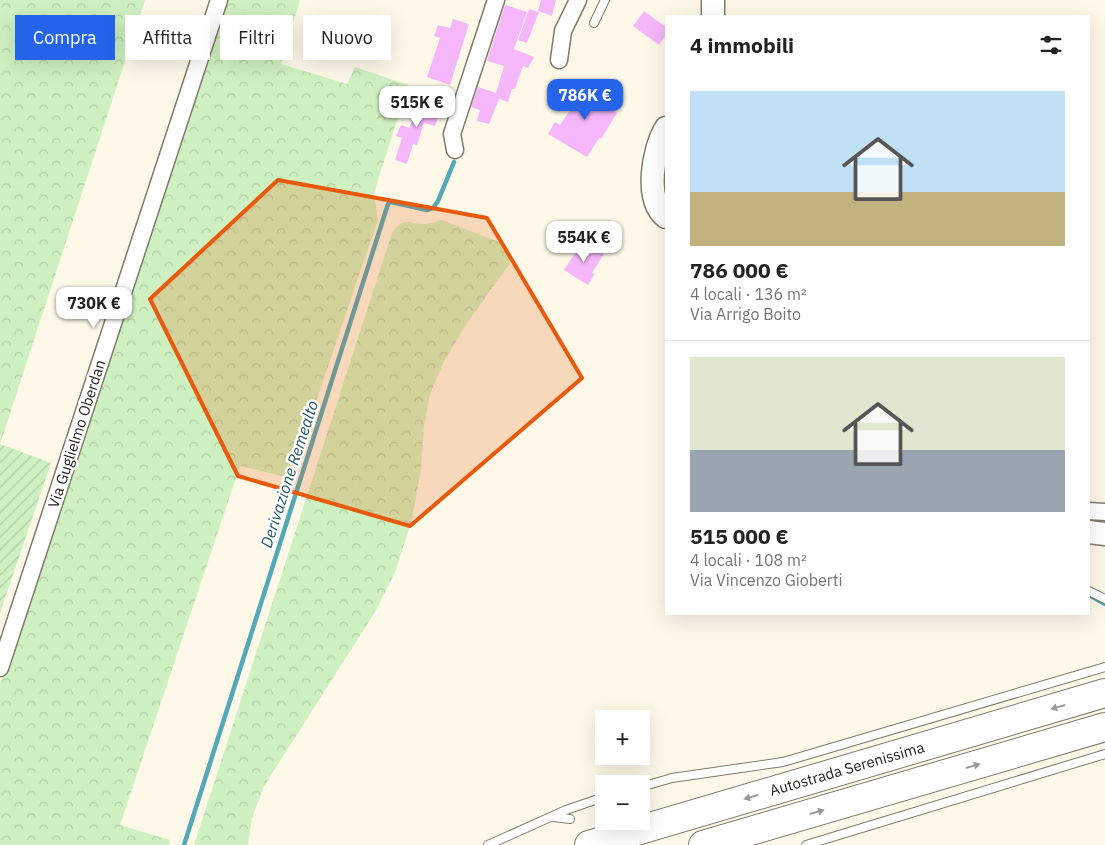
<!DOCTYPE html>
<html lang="it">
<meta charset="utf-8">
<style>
:root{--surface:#fff;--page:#f2f2f2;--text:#222;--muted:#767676;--line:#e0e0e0;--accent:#2563eb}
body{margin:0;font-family:"IBM Plex Sans",sans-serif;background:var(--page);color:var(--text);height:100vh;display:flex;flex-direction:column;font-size:19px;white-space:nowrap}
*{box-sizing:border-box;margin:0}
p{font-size:16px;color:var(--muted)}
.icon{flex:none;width:28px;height:28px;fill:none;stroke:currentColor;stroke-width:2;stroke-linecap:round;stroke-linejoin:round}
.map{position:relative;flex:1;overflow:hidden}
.sheet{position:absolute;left:665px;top:15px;width:425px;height:600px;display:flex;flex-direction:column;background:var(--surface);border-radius:0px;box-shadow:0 5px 20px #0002}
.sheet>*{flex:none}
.hud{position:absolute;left:15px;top:15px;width:475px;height:45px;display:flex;gap:10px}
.buttons{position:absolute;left:595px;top:710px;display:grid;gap:10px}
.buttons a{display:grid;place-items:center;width:55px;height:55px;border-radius:0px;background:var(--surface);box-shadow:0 5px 20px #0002;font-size:25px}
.price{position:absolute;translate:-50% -42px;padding:0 11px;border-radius:10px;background:#fff;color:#222;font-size:16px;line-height:32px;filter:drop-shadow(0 1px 2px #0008)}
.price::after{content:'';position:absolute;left:50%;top:30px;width:15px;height:11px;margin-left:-8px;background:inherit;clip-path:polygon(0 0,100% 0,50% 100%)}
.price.active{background:var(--accent);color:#fff}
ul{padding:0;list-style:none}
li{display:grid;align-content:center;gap:10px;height:265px;padding:0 25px}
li+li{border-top:1px solid var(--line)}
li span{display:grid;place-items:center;height:155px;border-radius:0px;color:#555}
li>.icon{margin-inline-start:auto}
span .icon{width:90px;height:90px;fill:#fffc;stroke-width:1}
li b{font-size:21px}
h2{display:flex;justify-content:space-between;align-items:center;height:60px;padding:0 25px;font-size:21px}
.chip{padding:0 18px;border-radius:0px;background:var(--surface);box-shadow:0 5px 20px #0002;font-size:18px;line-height:45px}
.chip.active{background:var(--accent);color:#fff}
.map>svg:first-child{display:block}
</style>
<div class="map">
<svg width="1105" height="845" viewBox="0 0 1105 845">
<defs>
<pattern id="forest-crowns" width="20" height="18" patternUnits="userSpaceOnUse" patternTransform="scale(1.25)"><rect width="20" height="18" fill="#cff0c0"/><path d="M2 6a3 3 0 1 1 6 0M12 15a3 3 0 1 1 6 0" fill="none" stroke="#b1cda4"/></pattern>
<pattern id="garden-furrows" width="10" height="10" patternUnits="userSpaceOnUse" patternTransform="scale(1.25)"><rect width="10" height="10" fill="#cff0c0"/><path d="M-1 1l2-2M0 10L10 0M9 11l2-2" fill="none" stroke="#b1cda4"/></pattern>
</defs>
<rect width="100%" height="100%" fill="#fdf8e8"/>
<g fill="url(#forest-crowns)">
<path d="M0,0h145l-145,444z"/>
<path d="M224,0h76l-19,64 66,20 8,-17 53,18 -34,108 4,27 -88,258 -50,-12 -120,359 50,15 -1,5h-169v-161z"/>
<path d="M442,220l62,24 6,19 -43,60 -23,38 -14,33 -6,32 -3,43 -9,51 -17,52 -20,40 -111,174 -12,32 -4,27h-54l198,-612c12,-18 17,-8 33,-9 6,0 12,-3 17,-4z"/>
</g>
<path fill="url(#garden-furrows)" d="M0,444l51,19 -51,150z"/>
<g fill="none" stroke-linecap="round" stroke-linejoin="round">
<g stroke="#54a8b8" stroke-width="4.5">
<path d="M1089,595l16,9"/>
<path d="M184,845l204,-641 3,-2 36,8 6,-2 5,-7 16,-39"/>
</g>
</g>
<g fill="#f6b7fa">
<path d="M541,0h15l-4,16 -14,-5z"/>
<path d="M505,5l22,7 -13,37 20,8 -6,11 -5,-2 -8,23h-3l-4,13 -9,-3 -10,25 -12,-3 3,-11 -9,-3 7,-20 18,6 8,-27 -17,-5z"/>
<path d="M529,9l10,3 -12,31 -9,-3z"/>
<path d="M644,11l22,16v8l-7,10 -26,-19z"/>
<path d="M453,19l16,5 -19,61 -23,-8 13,-39 -6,-2 4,-11 12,3z"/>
<path d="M589,82l23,14 -6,11 11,6 -16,26 -2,-1 -12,19 -39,-23 7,-12 5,3z"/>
<path d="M421,98l21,7 -7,21 -11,-3 -7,22 -4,-1 -6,20 -12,-4 7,-22 -6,-2 5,-11 9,3 2,-9 5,2 -3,-1z"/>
<path d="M583,241l21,13 -12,19 3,1 -7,11 -24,-15z"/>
</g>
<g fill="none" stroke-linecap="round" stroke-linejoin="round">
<g stroke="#7f7b6c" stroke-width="10">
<g id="lane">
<path d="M594,23l11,-23"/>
<path d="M1089,591l16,8"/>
<path d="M641,787l31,-9 111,-16 322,-95"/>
<path d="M554,817l16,2"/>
<path d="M488,845l78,-35 38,-13"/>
<path d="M806,845l299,-91"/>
</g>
</g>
<g stroke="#7f7b6c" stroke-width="19">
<g id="street">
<path d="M559,60l4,-29 15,-31"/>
<path d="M455,150l-3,-16 44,-134"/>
<path d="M1089,511l16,1"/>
<path d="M0,668l219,-668"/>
</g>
</g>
<g stroke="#7f7b6c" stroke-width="25">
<g id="secondary">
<path d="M713,16v-16"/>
<path d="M666,128c-13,21 -22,72 0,89"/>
<path d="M1089,532l16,2"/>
</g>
</g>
<g stroke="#7f7b6c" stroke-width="30">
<g id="highway">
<path d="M589,845l516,-152"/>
<path d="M703,845l402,-118"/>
</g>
</g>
<use href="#lane" stroke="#fff" stroke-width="8"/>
<use href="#street" stroke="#fff" stroke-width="16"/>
<use href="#secondary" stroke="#fff" stroke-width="22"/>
<use href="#highway" stroke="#fff" stroke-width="28"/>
</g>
<defs><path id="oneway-solid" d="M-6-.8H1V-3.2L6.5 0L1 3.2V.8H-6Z" transform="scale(1.25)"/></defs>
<g fill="#999896">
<use href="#oneway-solid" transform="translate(1058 707) rotate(164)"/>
<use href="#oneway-solid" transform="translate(973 766) rotate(-16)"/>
<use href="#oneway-solid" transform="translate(751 797) rotate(164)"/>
<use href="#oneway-solid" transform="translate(817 812) rotate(-16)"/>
</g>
<path fill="#e8590c" fill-opacity="0.2" stroke="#e8590c" stroke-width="4" stroke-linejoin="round" d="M278,180l209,38 95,160 -172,148 -172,-50 -88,-177z"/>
<g text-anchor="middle" stroke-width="5" stroke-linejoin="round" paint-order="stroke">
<g font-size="15" fill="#1d1b15" stroke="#fff">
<text transform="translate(77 434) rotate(-72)" y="5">Via Guglielmo Oberdan</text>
<text transform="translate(847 769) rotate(-16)" y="5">Autostrada Serenissima</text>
</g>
<g font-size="16" font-style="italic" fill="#255964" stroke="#fff">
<text transform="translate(289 474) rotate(-72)" y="6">Derivazione Remealto</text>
</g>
</g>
</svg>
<div class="buttons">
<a>+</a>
<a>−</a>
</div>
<b class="price active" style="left:585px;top:121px">786K €</b>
<b class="price" style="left:417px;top:128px">515K €</b>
<b class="price" style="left:584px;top:263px">554K €</b>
<b class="price" style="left:94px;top:329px">730K €</b>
<div class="hud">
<a class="chip active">Compra</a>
<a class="chip">Affitta</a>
<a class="chip">Filtri</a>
<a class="chip">Nuovo</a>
</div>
<section class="sheet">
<h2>4 immobili<svg class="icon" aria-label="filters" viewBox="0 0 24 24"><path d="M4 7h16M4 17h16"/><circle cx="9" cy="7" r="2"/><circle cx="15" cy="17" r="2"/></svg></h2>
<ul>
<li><span style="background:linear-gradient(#bfe0f5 65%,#c2b280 0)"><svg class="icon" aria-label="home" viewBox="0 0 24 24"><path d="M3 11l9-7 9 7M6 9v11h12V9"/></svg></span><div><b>786 000 €</b><p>4 locali · 136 m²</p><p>Via Arrigo Boito</p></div></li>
<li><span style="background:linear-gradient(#dfe7d0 60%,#9aa5b1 0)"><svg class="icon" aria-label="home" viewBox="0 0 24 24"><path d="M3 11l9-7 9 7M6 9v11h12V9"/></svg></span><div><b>515 000 €</b><p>4 locali · 108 m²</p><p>Via Vincenzo Gioberti</p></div></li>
</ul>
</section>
</div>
